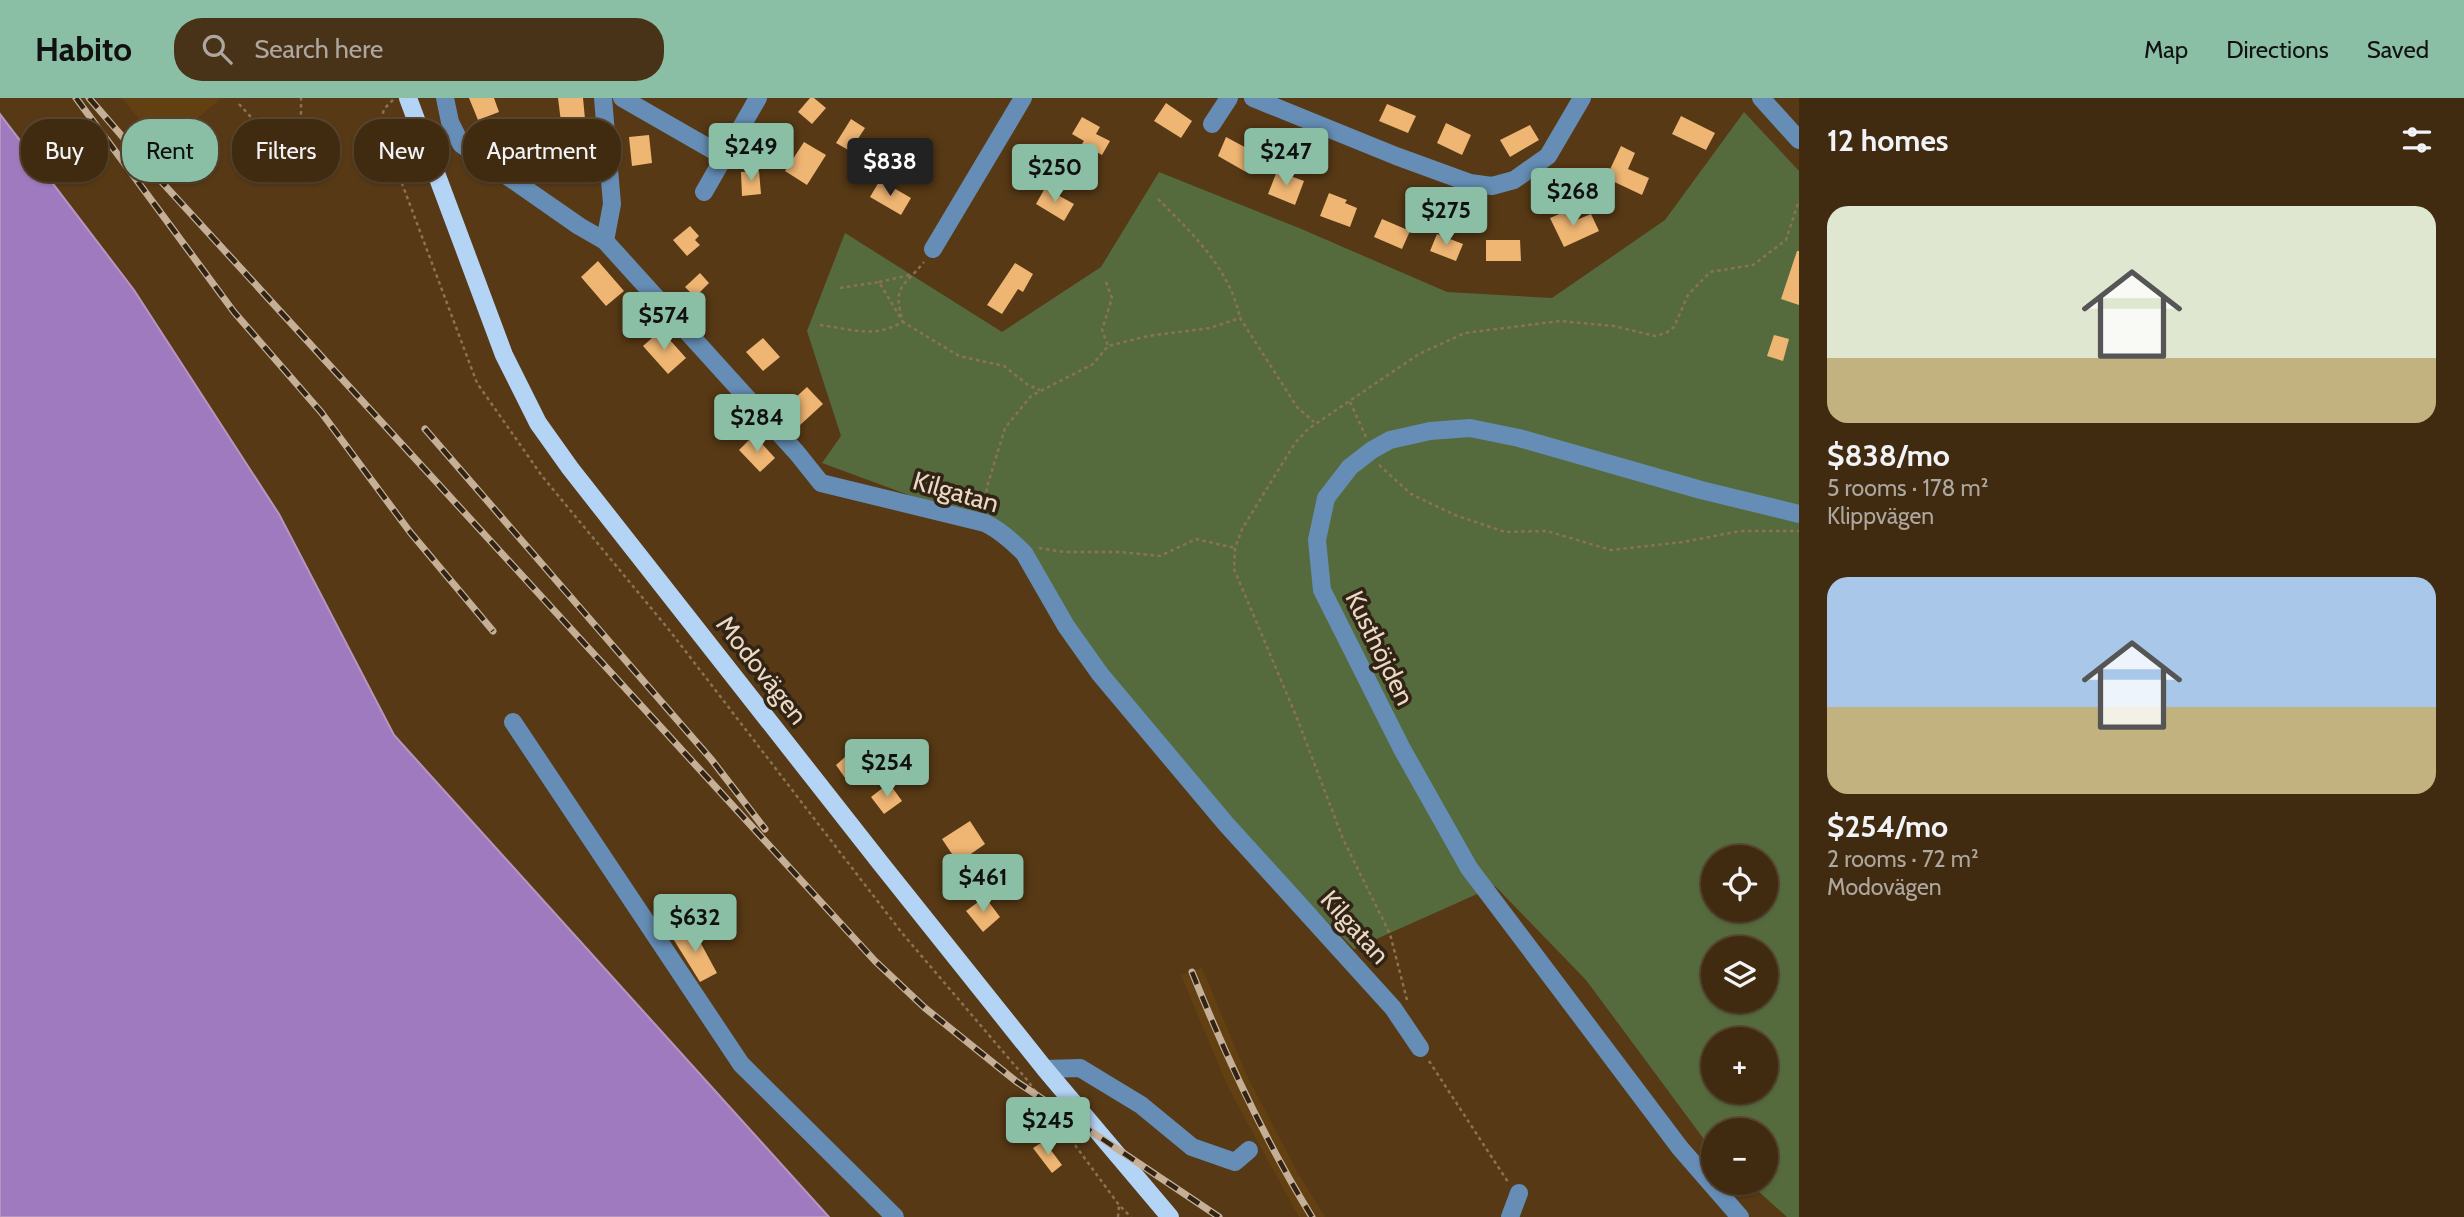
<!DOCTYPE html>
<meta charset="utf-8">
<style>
:root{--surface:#412b10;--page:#483319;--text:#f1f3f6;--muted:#aea79f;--line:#5a4730;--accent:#8abfa5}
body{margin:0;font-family:Cabin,sans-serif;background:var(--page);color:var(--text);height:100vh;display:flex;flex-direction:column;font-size:26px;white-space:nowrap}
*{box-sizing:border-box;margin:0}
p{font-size:23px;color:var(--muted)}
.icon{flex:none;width:38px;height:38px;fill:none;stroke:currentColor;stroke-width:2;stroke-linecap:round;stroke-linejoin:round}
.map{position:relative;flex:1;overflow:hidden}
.details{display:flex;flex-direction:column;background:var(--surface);width:665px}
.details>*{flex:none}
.banner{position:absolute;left:21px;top:21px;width:665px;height:63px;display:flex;gap:14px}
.controls{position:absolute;left:1701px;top:747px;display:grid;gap:14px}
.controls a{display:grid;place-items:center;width:77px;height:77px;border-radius:50%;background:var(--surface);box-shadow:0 2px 5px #0004,0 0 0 2px var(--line);font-size:35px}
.price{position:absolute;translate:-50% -60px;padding:0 16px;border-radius:7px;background:var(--accent);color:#111;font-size:23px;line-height:46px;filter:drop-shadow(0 2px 4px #0008)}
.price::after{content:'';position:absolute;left:50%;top:42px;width:21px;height:16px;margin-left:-10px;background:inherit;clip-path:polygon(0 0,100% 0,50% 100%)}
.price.current{background:#222;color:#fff}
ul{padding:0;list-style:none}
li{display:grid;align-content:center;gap:14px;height:371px;padding:0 28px}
li span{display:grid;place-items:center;height:217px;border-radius:21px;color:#555}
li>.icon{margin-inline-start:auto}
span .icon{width:126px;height:126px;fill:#fffc;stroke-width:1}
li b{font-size:30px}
h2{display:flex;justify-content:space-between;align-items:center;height:84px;padding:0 28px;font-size:30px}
.pill{padding:0 24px;border-radius:28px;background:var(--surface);box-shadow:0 2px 5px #0004,0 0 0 2px var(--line);font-size:24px;line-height:63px}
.pill.current{background:var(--accent);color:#111}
header{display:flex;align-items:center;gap:42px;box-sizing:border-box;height:98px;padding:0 35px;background:var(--accent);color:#111}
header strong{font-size:33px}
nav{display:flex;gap:38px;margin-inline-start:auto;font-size:24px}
.search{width:490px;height:63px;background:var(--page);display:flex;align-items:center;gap:18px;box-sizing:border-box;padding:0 24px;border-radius:28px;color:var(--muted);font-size:26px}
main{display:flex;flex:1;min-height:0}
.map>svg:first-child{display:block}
</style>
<header>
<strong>Habito</strong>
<div class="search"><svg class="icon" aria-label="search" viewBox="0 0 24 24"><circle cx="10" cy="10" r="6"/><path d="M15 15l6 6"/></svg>Search here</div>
<nav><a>Map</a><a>Directions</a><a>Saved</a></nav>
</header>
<main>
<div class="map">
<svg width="1799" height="1119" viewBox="0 0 1799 1119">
<rect width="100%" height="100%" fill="#573915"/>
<g fill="#634012">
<path d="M122,0h99l-58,50z"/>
<path d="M1202,870l46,110 51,97 26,42h-26l-71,-130 -47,-112z"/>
</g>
<path fill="#566b3d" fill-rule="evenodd" d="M1744,14l55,59v1046h-12l-38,-34h17v-53h-53l-1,20 -126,-170 -91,-94 -141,63 -80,-82 -174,-193 -76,-121 -39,-30 -163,-60 19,-27 -34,-105 38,-98 157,99 99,-65 58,-95 140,56 148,64 105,6 113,-78zM1713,760h53v52h-53zM1713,850h53v53h-53zM1713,942h53v52h-53z"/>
<path fill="#a07abe" stroke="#b696c0" stroke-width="2" d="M0,16l134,176 145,224 115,221 435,482h-829z"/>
<g fill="#efb573">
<path d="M469,0h25l5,14 -21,8z"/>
<path d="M558,0h25l2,21 -24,3z"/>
<path d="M810,0h4l12,10 -14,16 -14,-12z"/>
<path d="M1166,5l26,18 -11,17 -27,-17z"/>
<path d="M1387,6l29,12 -8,17 -29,-12z"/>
<path d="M1681,18l34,17 -9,17 -34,-16z"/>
<path d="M1082,19l18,10 -4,7 14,7 -8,14 -20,-11 2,-3 -12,-7z"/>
<path d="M851,21l14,9 -15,23 -14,-8z"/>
<path d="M526,25l5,15 -29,11 -5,-15z"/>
<path d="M1446,25l25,12 -9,20 -25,-12z"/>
<path d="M1530,27l9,15 -29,17 -10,-17z"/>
<path d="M649,37l3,28 -20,3 -3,-29z"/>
<path d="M1226,39l28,15 -8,20 -28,-16z"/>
<path d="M804,44l22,13 -19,30 -22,-14z"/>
<path d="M1621,48l14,7 -7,16 21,9 -7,17 -36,-17z"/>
<path d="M580,55l8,19 -14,6 -9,-19z"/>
<path d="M759,73l2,23 -19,2 -1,-24z"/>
<path d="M1277,73l27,10 -9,24 -27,-11z"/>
<path d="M880,82l31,18 -10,17 -31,-18z"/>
<path d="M1045,90l29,16 -10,17 -28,-17z"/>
<path d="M1329,95l18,7 -2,3 12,5 -7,19 -30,-11z"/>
<path d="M1569,112l5,11 17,-7 8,17 -35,16 -14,-29z"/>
<path d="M1382,121l28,12 -8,18 -28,-12z"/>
<path d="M690,128l9,10 -4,4 5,5 -13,11 -14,-16z"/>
<path d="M1437,136l26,10 -7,17 -26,-10z"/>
<path d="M1486,142h34l1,21h-35z"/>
<path d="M1797,153h2v54l-18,-6z"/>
<path d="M598,163l26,30 -18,15 -25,-29z"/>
<path d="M1015,165l18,11 -10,18 -5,-3 -16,25 -15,-9z"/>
<path d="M700,175l9,10 -14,14 -10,-10z"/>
<path d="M661,232l25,28 -18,16 -25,-28z"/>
<path d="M1774,237l15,4 -6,22 -16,-5z"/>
<path d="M763,240l17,19 -17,14 -17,-19z"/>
<path d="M807,289l16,17 -24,22 -16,-17z"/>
<path d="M754,337l21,23 -15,14 -21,-22z"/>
<path d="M853,652l14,19 -17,16 -14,-20z"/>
<path d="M889,685l13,18 -18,13 -13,-17z"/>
<path d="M970,723l15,23 -27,19 -16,-24z"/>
<path d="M982,801l6,2 12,16 -17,15 -17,-21z"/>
<path d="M692,829l25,46 -17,9 -28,-45z"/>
<path d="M1044,1043l18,24 -10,8 -19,-25z"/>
</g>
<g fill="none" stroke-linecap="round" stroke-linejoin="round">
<g stroke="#8c7254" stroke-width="2.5" stroke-dasharray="3.5 3.5" stroke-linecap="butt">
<path d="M393,2l-9,9 -4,16 97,258 65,93 128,155 232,302 126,148 91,124 12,12"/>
<path d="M239,6l20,22 26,14c18,-9 16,-24 16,-42"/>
<path d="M1158,101c34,34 72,70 82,119"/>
<path d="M879,184l31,-7"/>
<path d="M1106,184l6,16 -10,32 6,16"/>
<path d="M840,190l39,-6 24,40c-11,-37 0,-34 21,-60"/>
<path d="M820,227c34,4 51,14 83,-3l56,34 45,10 24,19 12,5"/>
<path d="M1350,304l16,35"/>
<path d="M1379,367l32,29 44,21 50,17 42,-1 64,19 72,-8 57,-11h59"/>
<path d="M986,408l1,-19 18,-59 26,-32 62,-32 15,-18 40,-10 62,-8 30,-10 57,89 17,15"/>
<path d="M1039,450l25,4h57l39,4 36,-17 39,9"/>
<path d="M1407,902l-17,-66 -47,-95 -46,-121 -63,-149 1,-21 7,-19 53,-86 13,-14 111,-75 46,-21 95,-12 54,5 41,10 11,-3 8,-6 14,-32 22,-23 43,-7 33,-25 13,-40"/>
<path d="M1429,963l79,121"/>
<path d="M1118,1119l1,-12"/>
</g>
<g stroke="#658db5" stroke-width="18">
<path d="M445,0l5,24 11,22 118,82 26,15 192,212 24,30 164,40c15,7 27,18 39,30l42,73 34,48 126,150 167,184 27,40"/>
<path d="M603,0l9,106 -7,37"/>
<path d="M622,0l101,58"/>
<path d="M1253,0l143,58 74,27 22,3 22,-6 34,-24 34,-58"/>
<path d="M1761,0l38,42"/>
<path d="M1212,26l17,-26"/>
<path d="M704,94l54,-94"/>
<path d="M933,151l90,-151"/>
<path d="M513,624l228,342 154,153"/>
<path d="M1045,971l35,-1 61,37 51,42 43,15 14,-12"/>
<path d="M1510,1119l9,-24"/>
<path d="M1740,1119l-60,-69 -211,-280 -67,-119 -80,-159 -5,-50 9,-42 24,-31 22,-17 18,-10 40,-9 40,-3 49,10 182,52 98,24"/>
</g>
<path stroke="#b4d4f5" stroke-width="18" d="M408,0l96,257 34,68 32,45 312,397 163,204 125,148"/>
<g stroke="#c5b097" stroke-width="7">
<g id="rail">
<path d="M76,0l158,214 87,100 89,120 83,99"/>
<path d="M89,0l70,81 716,782 50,47 92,74 202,135"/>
<path d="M425,331l286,330 54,70"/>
<path d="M1192,874c34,85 72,167 120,245"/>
</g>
</g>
<use href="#rail" stroke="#322415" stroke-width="4.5" stroke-dasharray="13" stroke-linecap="butt"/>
</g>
<g text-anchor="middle" stroke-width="7" stroke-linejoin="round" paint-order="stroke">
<g font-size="26" fill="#ebd9c5" stroke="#322415">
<text transform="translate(956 394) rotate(16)" y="9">Kilgatan</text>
<text transform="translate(1380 550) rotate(64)" y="9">Kusthöjden</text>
<text transform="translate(762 572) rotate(52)" y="9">Modovägen</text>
<text transform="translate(1355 829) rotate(48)" y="9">Kilgatan</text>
</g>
</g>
</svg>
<div class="controls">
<a><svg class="icon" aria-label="locate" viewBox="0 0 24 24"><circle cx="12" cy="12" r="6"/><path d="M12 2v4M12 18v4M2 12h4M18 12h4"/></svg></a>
<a><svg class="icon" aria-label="layers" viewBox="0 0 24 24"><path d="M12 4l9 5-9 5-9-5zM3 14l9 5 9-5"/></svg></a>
<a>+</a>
<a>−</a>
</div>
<b class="price" style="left:751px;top:85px">$249</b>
<b class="price" style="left:1286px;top:90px">$247</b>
<b class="price current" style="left:890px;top:100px">$838</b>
<b class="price" style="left:1055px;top:106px">$250</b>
<b class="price" style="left:1573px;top:130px">$268</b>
<b class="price" style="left:1446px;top:149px">$275</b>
<b class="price" style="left:664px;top:254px">$574</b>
<b class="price" style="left:757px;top:356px">$284</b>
<b class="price" style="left:887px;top:701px">$254</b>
<b class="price" style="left:983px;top:816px">$461</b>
<b class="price" style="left:695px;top:856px">$632</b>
<b class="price" style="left:1048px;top:1059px">$245</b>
<div class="banner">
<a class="pill">Buy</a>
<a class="pill current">Rent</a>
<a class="pill">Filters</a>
<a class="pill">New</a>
<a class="pill">Apartment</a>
</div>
</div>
<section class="details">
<h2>12 homes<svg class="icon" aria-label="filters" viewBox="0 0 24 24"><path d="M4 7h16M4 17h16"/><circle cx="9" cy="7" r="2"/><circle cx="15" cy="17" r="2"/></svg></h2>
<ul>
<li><span style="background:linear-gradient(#dfe7d0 70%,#c2b280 0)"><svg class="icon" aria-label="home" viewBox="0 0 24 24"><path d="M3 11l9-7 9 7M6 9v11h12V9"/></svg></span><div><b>$838/mo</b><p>5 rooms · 178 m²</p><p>Klippvägen</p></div></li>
<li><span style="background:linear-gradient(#a9c7e8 60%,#c2b280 0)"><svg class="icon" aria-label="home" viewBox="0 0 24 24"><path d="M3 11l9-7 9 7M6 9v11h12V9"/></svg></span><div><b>$254/mo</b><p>2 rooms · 72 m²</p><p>Modovägen</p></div></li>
</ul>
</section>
</main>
